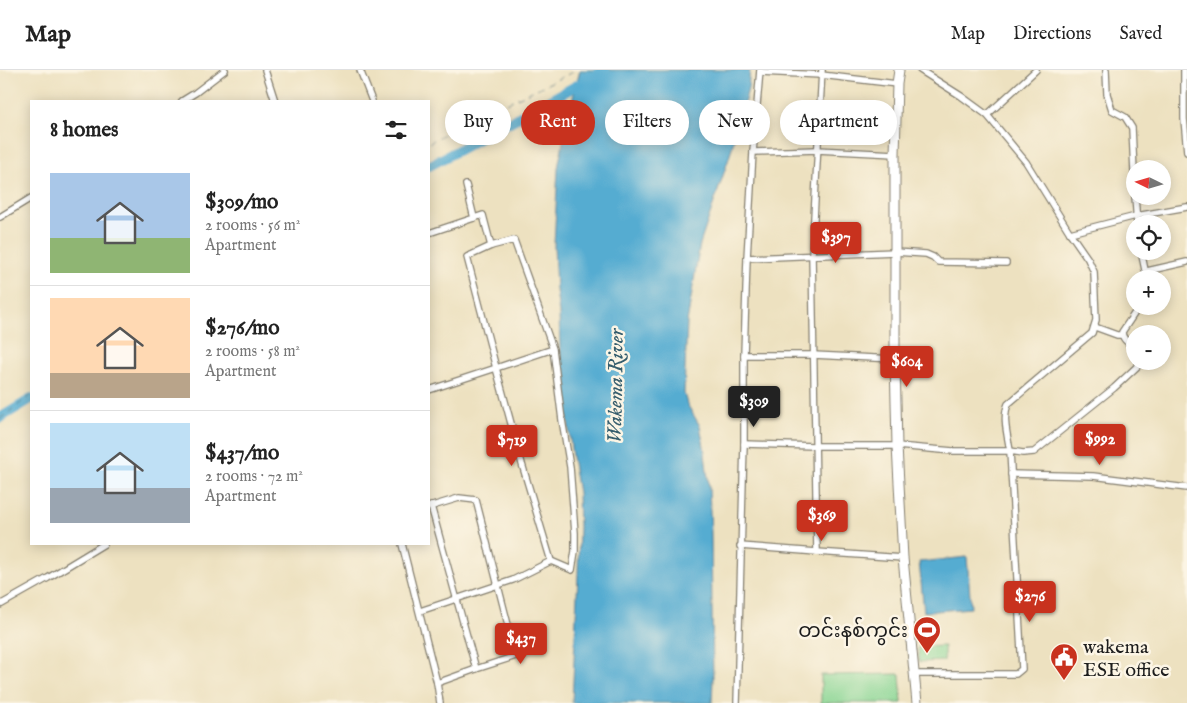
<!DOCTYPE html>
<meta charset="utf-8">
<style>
:root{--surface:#fff;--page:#f2f2f2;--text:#222;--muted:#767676;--line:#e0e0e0;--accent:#c8321e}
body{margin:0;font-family:"IM FELL English","Noto Sans Myanmar",serif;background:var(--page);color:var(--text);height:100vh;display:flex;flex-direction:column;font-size:19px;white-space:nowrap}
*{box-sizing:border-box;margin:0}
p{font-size:16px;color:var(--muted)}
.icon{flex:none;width:28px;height:28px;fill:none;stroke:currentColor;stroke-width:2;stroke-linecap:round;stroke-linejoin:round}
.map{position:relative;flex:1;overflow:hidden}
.sheet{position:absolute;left:30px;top:30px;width:400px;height:445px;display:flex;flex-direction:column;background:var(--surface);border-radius:0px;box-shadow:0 2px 12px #0003}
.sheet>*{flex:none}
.hud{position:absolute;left:445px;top:30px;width:475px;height:45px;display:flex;gap:10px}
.needle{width:32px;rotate:275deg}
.buttons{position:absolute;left:1126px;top:90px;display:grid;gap:10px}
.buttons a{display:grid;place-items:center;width:45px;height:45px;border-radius:50%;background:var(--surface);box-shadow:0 2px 12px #0003;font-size:25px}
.price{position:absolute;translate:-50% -42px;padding:0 11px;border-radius:5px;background:var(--accent);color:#fff;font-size:16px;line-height:32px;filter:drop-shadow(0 1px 2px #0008)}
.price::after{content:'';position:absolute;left:50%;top:30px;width:15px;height:11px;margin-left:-8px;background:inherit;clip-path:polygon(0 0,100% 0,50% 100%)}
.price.selected{background:#222;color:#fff}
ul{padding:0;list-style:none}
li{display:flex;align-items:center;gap:15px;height:125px;padding:0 20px}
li+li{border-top:1px solid var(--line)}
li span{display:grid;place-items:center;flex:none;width:140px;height:100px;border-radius:0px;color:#555}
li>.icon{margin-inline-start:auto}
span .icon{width:60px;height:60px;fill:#fffc;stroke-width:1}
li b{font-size:21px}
h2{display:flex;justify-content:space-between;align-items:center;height:60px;padding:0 20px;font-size:21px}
.chip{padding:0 18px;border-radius:22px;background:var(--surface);box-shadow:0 2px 12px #0003;font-size:18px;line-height:45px}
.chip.selected{background:var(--accent);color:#fff}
header{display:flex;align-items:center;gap:30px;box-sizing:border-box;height:70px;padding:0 25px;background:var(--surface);border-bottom:1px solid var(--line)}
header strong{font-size:24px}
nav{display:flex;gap:28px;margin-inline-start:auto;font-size:18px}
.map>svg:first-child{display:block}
</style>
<header>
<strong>Map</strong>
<nav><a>Map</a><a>Directions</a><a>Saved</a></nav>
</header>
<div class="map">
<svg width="1187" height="633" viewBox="0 0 1187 633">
<rect width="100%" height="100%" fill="#fcf5e5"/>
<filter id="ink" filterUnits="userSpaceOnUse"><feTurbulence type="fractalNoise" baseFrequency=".02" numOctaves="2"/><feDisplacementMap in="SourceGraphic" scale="10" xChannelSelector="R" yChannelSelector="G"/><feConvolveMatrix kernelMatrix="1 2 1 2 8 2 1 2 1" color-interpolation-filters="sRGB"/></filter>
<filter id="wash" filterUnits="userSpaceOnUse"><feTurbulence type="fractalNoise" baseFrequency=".0096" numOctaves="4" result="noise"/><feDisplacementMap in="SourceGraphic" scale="20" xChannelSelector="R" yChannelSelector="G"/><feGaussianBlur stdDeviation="1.12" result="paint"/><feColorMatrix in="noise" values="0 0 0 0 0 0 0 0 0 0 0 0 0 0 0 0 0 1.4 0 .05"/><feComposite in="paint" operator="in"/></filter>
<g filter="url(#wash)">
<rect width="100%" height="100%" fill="#ede1c0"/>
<g fill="#88d593" stroke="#527858">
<path d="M944,576v15l-25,1 -1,-15z"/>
<path d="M900,604l2,29h-81v-28z"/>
</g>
<g fill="#54acd1" stroke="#386476">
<path d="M580,0h170l-2,19 -4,15 -15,54 -29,86 -13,78 -3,71 3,11 13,22 4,20 5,41 2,46 2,146 -1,24h-140l6,-129 1,-47 -1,-34 -6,-36 -12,-108 -1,-36 -3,-23 -2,-45 4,-77 10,-51z"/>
<path d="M967,487l4,51 -47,4 -5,-50z"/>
</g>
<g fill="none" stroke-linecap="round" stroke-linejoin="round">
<g stroke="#54acd1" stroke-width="10">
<path d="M429,96l176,-96"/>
<path d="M0,348l31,-19"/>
</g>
<g stroke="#355d6d" stroke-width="1" stroke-dasharray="6 5" stroke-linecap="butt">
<path d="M429,73l29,-17 119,-56"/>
<path d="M0,349l31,-24"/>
</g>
</g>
</g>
<g filter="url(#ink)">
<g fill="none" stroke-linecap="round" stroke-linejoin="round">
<g stroke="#847e6e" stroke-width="8">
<g id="street">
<path d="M265,0l10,31"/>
<path d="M360,0l12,31"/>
<path d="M1106,0l1,24 5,16 13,7 7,11 3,66"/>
<path d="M1184,0v49l3,33"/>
<path d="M760,2l61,3 76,9"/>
<path d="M182,31l13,-8 30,-23"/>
<path d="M987,45l49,-45"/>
<path d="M753,82l64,-2 78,4"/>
<path d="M1135,126l2,28"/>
<path d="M0,147l31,-19"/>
<path d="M474,148l9,-3 8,31"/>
<path d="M429,163l45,-15 -8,-33"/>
<path d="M1070,163l66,-17 51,-9"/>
<path d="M1141,181l4,19 2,1 40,-9"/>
<path d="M747,188l148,-6 31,2 7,3 5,5 68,1"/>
<path d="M1134,244l-12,18c0,8 8,12 13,16"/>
<path d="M1095,257l22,8h5"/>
<path d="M744,285h69l82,4"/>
<path d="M429,320l67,-22 26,96 29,97"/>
<path d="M744,374l71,2h82l56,5h57c-2,-14 -8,-33 -2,-47l84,-71 4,-13 -2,-48 -6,-13 -18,-26 -44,-71 -39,-47 -26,-19 -41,-26"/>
<path d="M1011,404l82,2 94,12"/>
<path d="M431,436l45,163"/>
<path d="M429,437l30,-9 17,2 40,156 -40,13 -39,14"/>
<path d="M402,474l35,139 3,20"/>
<path d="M740,476l77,6 86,6"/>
<path d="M817,482l-5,-297 10,-185"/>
<path d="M0,535l48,-27 56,-34"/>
<path d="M420,541l93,-31 38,-19 21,9 3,-19v-18l-5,-66 -8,-47 -9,-71 -39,-109 -23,6 -24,11 29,111 57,-19"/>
<path d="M915,604h101l6,-5 -12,-218 13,2 11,-1 80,-64 29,-27"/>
<path d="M737,633l7,-259v-89l3,-97 6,-106 7,-82"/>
</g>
</g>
<g stroke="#847e6e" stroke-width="11">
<path id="secondary" d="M899,0l-2,14 -2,70v205l2,87 6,112 14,145"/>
</g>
<use href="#street" stroke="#fff" stroke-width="5.5"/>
<use href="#secondary" stroke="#fff" stroke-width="9"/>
</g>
</g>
<defs>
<g id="stadium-pin" transform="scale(1.4375)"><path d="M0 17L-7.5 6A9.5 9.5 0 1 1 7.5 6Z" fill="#c8321e" stroke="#fcf5e5"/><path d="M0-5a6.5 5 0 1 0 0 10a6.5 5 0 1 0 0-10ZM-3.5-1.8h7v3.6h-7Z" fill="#fff"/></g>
<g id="civic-pin" transform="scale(1.4375)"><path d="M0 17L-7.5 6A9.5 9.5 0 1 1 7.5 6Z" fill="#c8321e" stroke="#fcf5e5"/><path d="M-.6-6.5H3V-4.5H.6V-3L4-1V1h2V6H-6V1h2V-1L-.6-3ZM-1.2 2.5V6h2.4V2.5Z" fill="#fff"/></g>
</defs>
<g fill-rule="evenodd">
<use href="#stadium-pin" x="927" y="560"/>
<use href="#civic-pin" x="1064" y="587"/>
</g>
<g text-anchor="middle" stroke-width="5" stroke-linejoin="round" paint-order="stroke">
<g font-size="20" fill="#1c1c1c" stroke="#fcf5e5" text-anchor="end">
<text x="908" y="567">တင်းနစ်ကွင်း</text>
<text x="1083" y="583" text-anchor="start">wakema<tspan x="1083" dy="23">ESE office</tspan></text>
</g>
<g font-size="21" font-style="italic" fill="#355d6d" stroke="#fcf5e5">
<text transform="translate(615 316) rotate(-89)" y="7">Wakema River</text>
</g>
</g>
</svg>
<div class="buttons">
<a><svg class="needle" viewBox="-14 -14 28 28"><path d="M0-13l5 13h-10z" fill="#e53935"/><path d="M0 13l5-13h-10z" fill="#767676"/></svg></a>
<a><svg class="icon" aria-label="locate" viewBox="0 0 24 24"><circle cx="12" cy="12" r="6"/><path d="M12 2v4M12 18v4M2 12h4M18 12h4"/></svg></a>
<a>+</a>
<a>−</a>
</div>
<b class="price" style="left:836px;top:194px">$397</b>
<b class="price" style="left:907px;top:318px">$604</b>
<b class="price selected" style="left:754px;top:358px">$309</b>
<b class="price" style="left:1100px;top:396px">$992</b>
<b class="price" style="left:512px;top:397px">$719</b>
<b class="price" style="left:822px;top:472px">$369</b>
<b class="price" style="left:1030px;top:553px">$276</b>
<b class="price" style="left:521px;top:595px">$437</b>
<div class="hud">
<a class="chip">Buy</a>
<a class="chip selected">Rent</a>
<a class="chip">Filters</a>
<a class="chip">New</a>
<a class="chip">Apartment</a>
</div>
<section class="sheet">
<h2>8 homes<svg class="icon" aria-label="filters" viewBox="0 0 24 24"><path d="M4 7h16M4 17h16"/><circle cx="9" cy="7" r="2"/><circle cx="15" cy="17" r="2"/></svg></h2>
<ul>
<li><span style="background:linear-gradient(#a9c7e8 65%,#8fb573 0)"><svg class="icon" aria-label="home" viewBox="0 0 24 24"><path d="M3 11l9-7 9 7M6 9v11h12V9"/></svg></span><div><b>$309/mo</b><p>2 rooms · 56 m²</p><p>Apartment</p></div></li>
<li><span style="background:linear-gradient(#ffd9b3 75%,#b9a48a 0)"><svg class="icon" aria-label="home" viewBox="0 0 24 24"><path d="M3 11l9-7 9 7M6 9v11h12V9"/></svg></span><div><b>$276/mo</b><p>2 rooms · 58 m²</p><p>Apartment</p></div></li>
<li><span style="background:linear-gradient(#bfe0f5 65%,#9aa5b1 0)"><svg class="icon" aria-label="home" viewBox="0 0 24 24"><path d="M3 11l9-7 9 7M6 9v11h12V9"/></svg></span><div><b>$437/mo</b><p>2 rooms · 72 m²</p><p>Apartment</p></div></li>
</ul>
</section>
</div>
